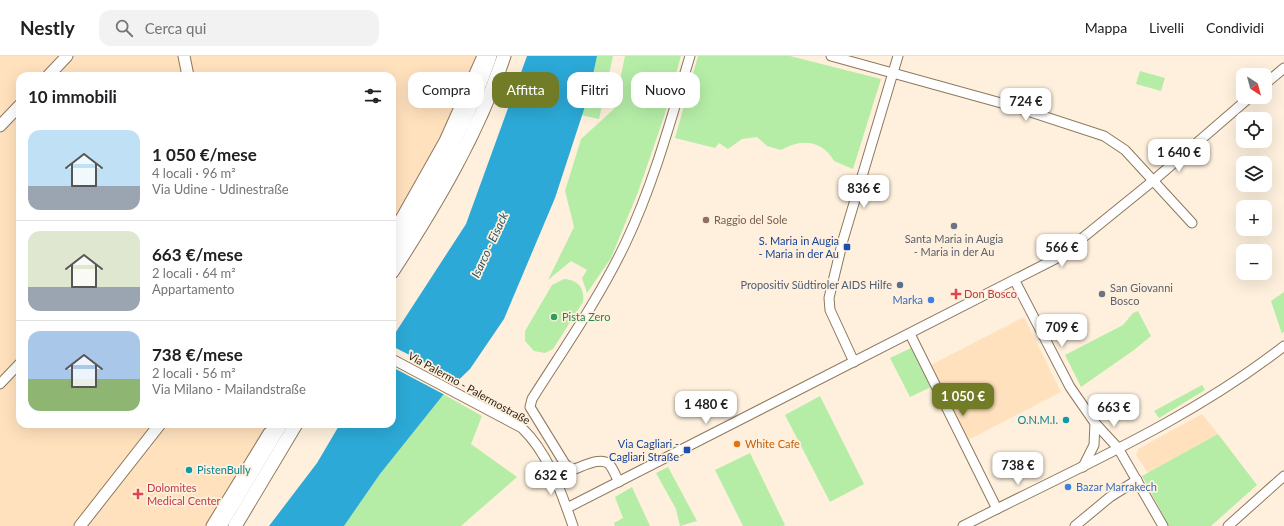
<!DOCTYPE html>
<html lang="it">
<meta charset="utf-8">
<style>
:root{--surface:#fff;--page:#f2f2f2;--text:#202124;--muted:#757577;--line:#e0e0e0;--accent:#727c27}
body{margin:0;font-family:Lato,sans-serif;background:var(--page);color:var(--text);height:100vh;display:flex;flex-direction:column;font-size:15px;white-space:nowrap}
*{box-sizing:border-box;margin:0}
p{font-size:13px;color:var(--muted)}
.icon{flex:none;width:22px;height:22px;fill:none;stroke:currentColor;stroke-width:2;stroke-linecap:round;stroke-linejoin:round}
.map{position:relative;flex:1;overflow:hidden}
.side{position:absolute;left:16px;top:16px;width:380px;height:356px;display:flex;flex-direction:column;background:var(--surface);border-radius:12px;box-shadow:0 4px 16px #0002}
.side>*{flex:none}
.hud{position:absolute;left:408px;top:16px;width:380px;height:36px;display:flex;gap:8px}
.needle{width:26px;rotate:144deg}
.tools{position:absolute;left:1236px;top:12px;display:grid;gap:8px}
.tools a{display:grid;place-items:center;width:36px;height:36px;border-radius:8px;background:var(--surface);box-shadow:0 4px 16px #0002;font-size:20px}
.price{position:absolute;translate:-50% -34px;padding:0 9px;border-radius:8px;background:#fff;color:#222;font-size:13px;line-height:26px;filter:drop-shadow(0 1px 2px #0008)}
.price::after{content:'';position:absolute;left:50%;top:24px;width:12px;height:9px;margin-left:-6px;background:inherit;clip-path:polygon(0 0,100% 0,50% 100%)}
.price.active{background:var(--accent);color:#fff}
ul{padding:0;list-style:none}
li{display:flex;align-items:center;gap:12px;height:100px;padding:0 12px}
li+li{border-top:1px solid var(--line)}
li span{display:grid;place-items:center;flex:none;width:112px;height:80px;border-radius:12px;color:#555}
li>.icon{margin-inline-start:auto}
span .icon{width:48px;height:48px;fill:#fffc;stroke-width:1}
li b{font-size:17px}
h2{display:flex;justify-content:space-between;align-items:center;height:48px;padding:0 12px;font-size:17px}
.pill{padding:0 14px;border-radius:12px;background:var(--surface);box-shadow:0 4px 16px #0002;font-size:14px;line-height:36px}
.pill.active{background:var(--accent);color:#fff}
header{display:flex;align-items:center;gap:24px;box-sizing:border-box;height:56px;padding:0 20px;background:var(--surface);border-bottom:1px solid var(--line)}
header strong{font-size:19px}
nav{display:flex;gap:22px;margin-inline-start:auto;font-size:14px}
.search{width:280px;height:36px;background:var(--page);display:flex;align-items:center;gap:10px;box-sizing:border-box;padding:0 14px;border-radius:12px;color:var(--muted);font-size:15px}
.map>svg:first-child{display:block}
</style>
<header>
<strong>Nestly</strong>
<div class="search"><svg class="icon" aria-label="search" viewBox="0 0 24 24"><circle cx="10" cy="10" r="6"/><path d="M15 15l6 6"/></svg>Cerca qui</div>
<nav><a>Mappa</a><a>Livelli</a><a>Condividi</a></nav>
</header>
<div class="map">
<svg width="1284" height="470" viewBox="0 0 1284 470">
<rect width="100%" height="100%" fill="#fef0dd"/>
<g fill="#ffe1bd">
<path d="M0,0h478l-36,85 -50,87v-152h-372v348h248l-62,102h-206z"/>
<path d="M1024,261l37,75 -93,48 -37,-75z"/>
<path d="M1202,358l16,20 -70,39 -12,-18 2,-6z"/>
</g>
<g fill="#b5eda7">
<path d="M597,0h16l-14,63 -18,-4 8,-21z"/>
<path d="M625,0h56l-17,61 -26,75 -27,66 -24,35 -5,-15 5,-8 -16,-9 -23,19 26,-53 -9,-36 16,-52 33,-30z"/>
<path d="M698,0h92l91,23 -28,90 -19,-8c-11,-21 -34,-23 -53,-11l-14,-4 -10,-9 -15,2 -14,10 -9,-6 -4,5 -40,-10z"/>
<path d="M1140,15l25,7 -4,13 -25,-7z"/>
<path d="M564,223c14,1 21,9 19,23l-30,47 -8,4 -11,-2 -9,-10v-10l27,-46z"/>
<path d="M1284,236v39l-2,3 -11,-33z"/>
<path d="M1138,255l13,25 -17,14 -53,37 -16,-32 58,-30 10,-12z"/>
<path d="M911,292l20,39 -21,10 -20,-39z"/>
<path d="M1202,329l3,5 -46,28 -5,-7z"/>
<path d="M443,338l39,22 -11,28 46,33 -56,49h-117l36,-52z"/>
<path d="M820,340l44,88 -34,18 -45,-87z"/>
<path d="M1218,378l39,51 -46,41h-42l-27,-50z"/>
<path d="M750,397l35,72 -2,1h-40l-28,-56z"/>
<path d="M668,411l29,54 -17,5 -4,-17 -20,-36z"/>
<path d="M632,431l18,39h-35l-1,-3 9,-5 -8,-21z"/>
</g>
<path fill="#2ca9d7" d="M527,0h70l-8,38 -34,104 -51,121 -34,50 -27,26 -63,79 -36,52h-75l48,-63 23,-39h52v-86l74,-114z"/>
<path fill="#fef0dd" d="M392,290l68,35 -15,14 -53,-28z"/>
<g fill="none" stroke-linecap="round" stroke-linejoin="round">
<g stroke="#8e785d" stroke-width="11">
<g id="minor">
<path d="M831,0l181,50 92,30 21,14 67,73"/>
<path d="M1265,28l19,-16"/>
<path d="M1015,225l55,106 25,36 23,25 45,78"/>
<path d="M910,278l87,175"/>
<path d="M392,303l130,69c27,26 39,64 51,98"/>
<path d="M854,306l-24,-52 -1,-12 14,-58 55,-184"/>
<path d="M0,328l20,-21"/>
<path d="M1083,411l11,-22 1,-22"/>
<path d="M619,426c-3,-5 -6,-14 -10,-18 -9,-8 -27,3 -37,6l-7,-6 -35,-57 2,-8c33,-52 68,-102 94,-157 28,-59 45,-123 64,-186"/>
<path d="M567,452l492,-251 95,-77 96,-83"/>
<path d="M963,470c109,-56 224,-104 321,-180"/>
<path d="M1075,470l35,-29 27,-17"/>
<path d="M1228,470l56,-50"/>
</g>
</g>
<g stroke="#8e785d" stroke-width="13">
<g id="major">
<path d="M184,0l4,20"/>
<path d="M48,20l19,-20"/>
<path d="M0,70l20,-21"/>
<path d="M392,179l53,-94 38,-85"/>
<path d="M80,470l80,-102"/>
<path d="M212,470l57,-93"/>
</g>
</g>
<g stroke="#8e785d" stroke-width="15">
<g id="highway">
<path d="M392,194c39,-60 75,-125 98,-194"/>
<path d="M392,216c44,-68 86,-138 112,-216"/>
<path d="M220,470l61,-102"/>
<path d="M235,470l61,-102"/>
</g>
</g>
<use href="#minor" stroke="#fff" stroke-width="9"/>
<use href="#major" stroke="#fff" stroke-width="11"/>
<use href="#highway" stroke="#fff" stroke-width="13"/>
</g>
<circle fill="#8d6e63" stroke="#fef0dd" stroke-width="1.5" cx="706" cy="164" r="4"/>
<g fill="#6b7280" stroke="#fef0dd" stroke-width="1.5">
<circle cx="954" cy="170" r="4"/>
<circle cx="1102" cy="238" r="4"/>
</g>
<g fill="#1a4fb4" stroke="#fef0dd" stroke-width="1.5">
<rect x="843" y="187" width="8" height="8" rx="2"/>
<rect x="683" y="390" width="8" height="8" rx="2"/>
</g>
<circle fill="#5c6f8a" stroke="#fef0dd" stroke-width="1.5" cx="900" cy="229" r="4"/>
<g fill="#e0444e" stroke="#fef0dd" stroke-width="1.5">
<path d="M954 232h4v4h4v4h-4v4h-4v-4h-4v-4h4z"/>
<path d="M136 432h4v4h4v4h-4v4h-4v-4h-4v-4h4z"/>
</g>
<g fill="#3f7fe0" stroke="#fef0dd" stroke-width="1.5">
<circle cx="931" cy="244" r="4"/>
<circle cx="1068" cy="431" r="4"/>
</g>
<circle fill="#2e9e5b" stroke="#fef0dd" stroke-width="1.5" cx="554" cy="261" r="4"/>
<g fill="#0f9aa8" stroke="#fef0dd" stroke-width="1.5">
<circle cx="1066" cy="364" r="4"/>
<circle cx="189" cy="414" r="4"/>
</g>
<circle fill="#e8710a" stroke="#fef0dd" stroke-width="1.5" cx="737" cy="388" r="4"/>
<g text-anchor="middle" stroke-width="3.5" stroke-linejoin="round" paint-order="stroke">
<g font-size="11" fill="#785e54" stroke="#fef0dd" text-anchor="start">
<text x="714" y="168">Raggio del Sole</text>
</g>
<g font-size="11" fill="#5b616d" stroke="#fef0dd">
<text x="954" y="187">Santa Maria in Augia<tspan x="954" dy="13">- Maria in der Au</tspan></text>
<text x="1110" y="236" text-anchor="start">San Giovanni<tspan x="1110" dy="13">Bosco</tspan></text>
</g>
<g font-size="11" fill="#164399" stroke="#fef0dd" text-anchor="end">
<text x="839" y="189">S. Maria in Augia<tspan x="839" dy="13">- Maria in der Au</tspan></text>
<text x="679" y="392">Via Cagliari -<tspan x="679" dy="13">Cagliari Straße</tspan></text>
</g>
<g font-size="11" fill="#4e5e75" stroke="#fef0dd" text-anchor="end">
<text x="892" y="233">Propositiv Südtiroler AIDS Hilfe</text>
</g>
<g font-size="11" fill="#be3a42" stroke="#fef0dd" text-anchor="start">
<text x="964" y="242">Don Bosco</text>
<text x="147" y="436">Dolomites<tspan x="147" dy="13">Medical Center</tspan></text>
</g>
<g font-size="11" fill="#366cbe" stroke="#fef0dd" text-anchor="end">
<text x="923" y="248">Marka</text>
<text x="1076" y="435" text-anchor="start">Bazar Marrakech</text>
</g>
<g font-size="11" fill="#27864d" stroke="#fef0dd" text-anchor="start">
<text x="562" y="265">Pista Zero</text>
</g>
<g font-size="11" fill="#2b2217" stroke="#fef0dd">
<text transform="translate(469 332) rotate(29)" y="4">Via Palermo - Palermostraße</text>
</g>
<g font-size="11" fill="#0d838f" stroke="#fef0dd" text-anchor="end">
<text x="1058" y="368">O.N.M.I.</text>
<text x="197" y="418" text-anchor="start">PistenBully</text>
</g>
<g font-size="11" fill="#c56008" stroke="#fef0dd" text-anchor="start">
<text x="745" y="392">White Cafe</text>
</g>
<g font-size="12" font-style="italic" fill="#28586c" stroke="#fef0dd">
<text transform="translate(490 189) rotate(-65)" y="4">Isarco - Eisack</text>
</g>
</g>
</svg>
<div class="tools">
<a><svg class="needle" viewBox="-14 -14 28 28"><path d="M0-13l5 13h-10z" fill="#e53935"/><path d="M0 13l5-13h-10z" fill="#757577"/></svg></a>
<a><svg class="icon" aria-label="locate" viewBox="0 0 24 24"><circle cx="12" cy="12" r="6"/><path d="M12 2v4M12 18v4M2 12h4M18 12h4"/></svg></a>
<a><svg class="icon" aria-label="layers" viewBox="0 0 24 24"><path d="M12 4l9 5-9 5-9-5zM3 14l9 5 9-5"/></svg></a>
<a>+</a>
<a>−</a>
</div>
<b class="price" style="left:1026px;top:66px">724 €</b>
<b class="price" style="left:1179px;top:117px">1 640 €</b>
<b class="price" style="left:864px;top:153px">836 €</b>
<b class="price" style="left:1062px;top:212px">566 €</b>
<b class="price" style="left:1062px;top:292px">709 €</b>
<b class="price active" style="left:963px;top:361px">1 050 €</b>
<b class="price" style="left:706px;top:369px">1 480 €</b>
<b class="price" style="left:1114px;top:372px">663 €</b>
<b class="price" style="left:1018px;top:430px">738 €</b>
<b class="price" style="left:551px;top:440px">632 €</b>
<div class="hud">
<a class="pill">Compra</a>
<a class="pill active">Affitta</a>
<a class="pill">Filtri</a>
<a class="pill">Nuovo</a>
</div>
<section class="side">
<h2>10 immobili<svg class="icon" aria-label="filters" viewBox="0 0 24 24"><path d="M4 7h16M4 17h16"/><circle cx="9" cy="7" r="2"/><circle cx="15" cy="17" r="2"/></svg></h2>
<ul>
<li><span style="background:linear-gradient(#bfe0f5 70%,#9aa5b1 0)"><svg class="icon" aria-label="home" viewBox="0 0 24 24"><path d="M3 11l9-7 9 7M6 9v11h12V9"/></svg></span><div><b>1 050 €/mese</b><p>4 locali · 96 m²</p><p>Via Udine - Udinestraße</p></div></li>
<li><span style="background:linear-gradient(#dfe7d0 70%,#9aa5b1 0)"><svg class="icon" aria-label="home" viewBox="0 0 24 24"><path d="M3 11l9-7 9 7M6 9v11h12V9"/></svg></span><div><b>663 €/mese</b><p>2 locali · 64 m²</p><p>Appartamento</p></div></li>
<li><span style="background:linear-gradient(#a9c7e8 60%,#8fb573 0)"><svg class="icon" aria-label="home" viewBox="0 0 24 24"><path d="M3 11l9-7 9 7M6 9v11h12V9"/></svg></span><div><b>738 €/mese</b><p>2 locali · 56 m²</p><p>Via Milano - Mailandstraße</p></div></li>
</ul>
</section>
</div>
